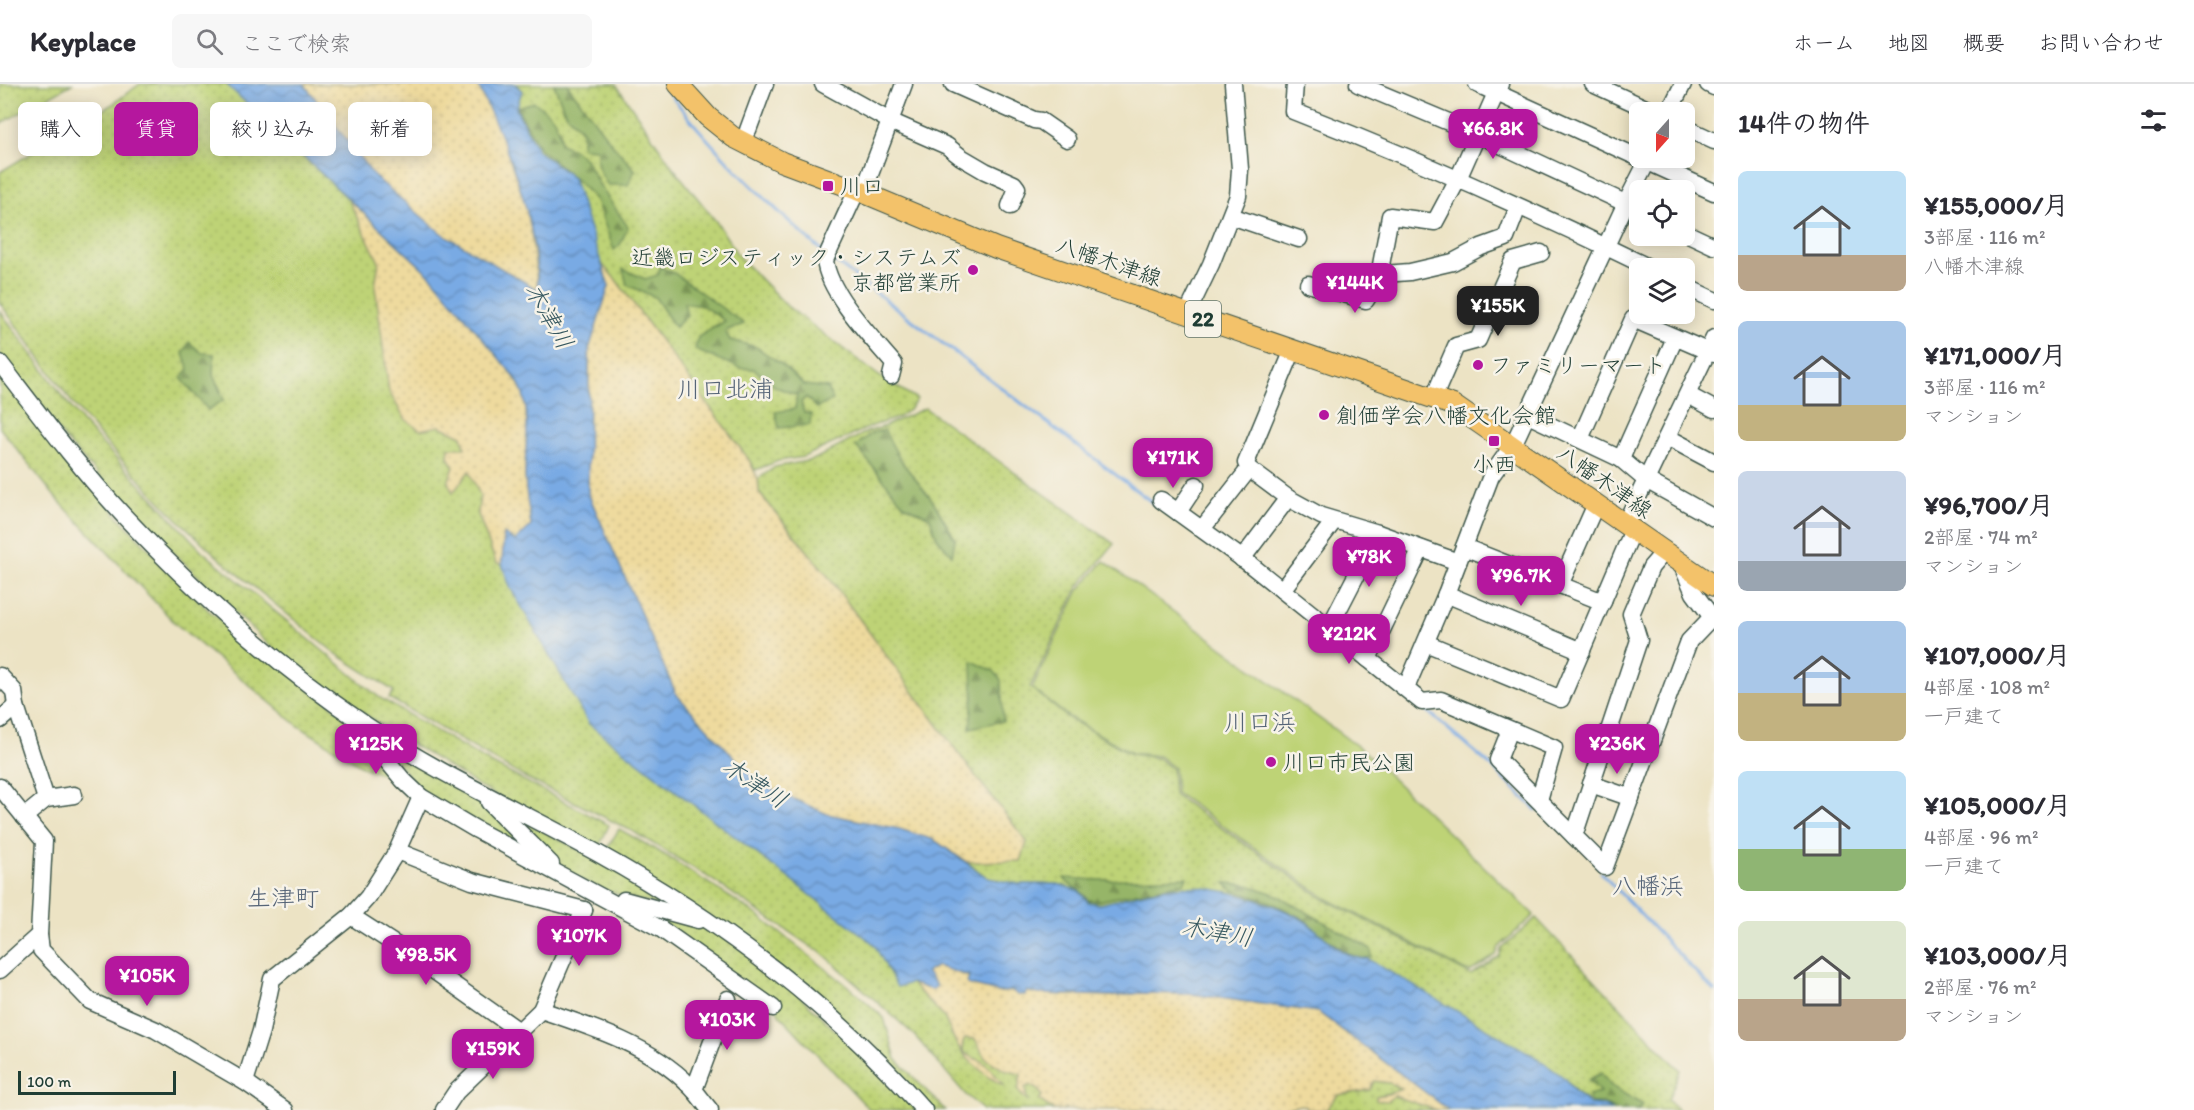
<!DOCTYPE html>
<html lang="ja">
<meta charset="utf-8">
<style>
:root{--surface:#fff;--page:#f7f7f7;--text:#2b2b33;--muted:#7c7c81;--line:#e1e1e2;--accent:#b5179e}
body{margin:0;font-family:Itim,"Klee One",sans-serif;background:var(--page);color:var(--text);height:100vh;display:flex;flex-direction:column;font-size:22px;white-space:nowrap}
*{box-sizing:border-box;margin:0}
p{font-size:20px;color:var(--muted)}
.icon{flex:none;width:33px;height:33px;fill:none;stroke:currentColor;stroke-width:2;stroke-linecap:round;stroke-linejoin:round}
.map{position:relative;flex:1;overflow:hidden}
.sheet{display:flex;flex-direction:column;background:var(--surface);width:480px}
.sheet>*{flex:none}
.top-card{position:absolute;left:18px;top:18px;width:570px;height:54px;display:flex;gap:12px}
.needle{width:39px;rotate:201deg}
.controls{position:absolute;left:1629px;top:18px;display:grid;gap:12px}
.controls a{display:grid;place-items:center;width:66px;height:66px;border-radius:9px;background:var(--surface);box-shadow:0 3px 15px #0003;font-size:30px}
.scale{position:absolute;left:18px;bottom:15px;width:158px;box-sizing:border-box;padding-left:6px;border:3px solid #1f3d34;border-top:0;font-size:16px;line-height:21px;white-space:nowrap;color:#1f3d34;-webkit-text-stroke:4px #f7f3e8;paint-order:stroke}
.price{position:absolute;translate:-50% -51px;padding:0 14px;border-radius:12px;background:var(--accent);color:#fff;font-size:20px;line-height:39px;filter:drop-shadow(0 2px 3px #0008)}
.price::after{content:'';position:absolute;left:50%;top:36px;width:18px;height:14px;margin-left:-9px;background:inherit;clip-path:polygon(0 0,100% 0,50% 100%)}
.price.current{background:#222;color:#fff}
ul{padding:0;list-style:none}
li{display:flex;align-items:center;gap:18px;height:150px;padding:0 24px}
li span{display:grid;place-items:center;flex:none;width:168px;height:120px;border-radius:9px;color:#555}
li>.icon{margin-inline-start:auto}
span .icon{width:72px;height:72px;fill:#fffc;stroke-width:1}
li b{font-size:26px}
h2{display:flex;justify-content:space-between;align-items:center;height:72px;padding:0 24px;font-size:26px}
.pill{padding:0 21px;border-radius:9px;background:var(--surface);box-shadow:0 3px 15px #0003;font-size:21px;line-height:54px}
.pill.current{background:var(--accent);color:#fff}
header{display:flex;align-items:center;gap:36px;box-sizing:border-box;height:84px;padding:0 30px;background:var(--surface);border-bottom:2px solid var(--line)}
header strong{font-size:28px}
nav{display:flex;gap:33px;margin-inline-start:auto;font-size:21px}
.search{width:420px;height:54px;background:var(--page);display:flex;align-items:center;gap:15px;box-sizing:border-box;padding:0 21px;border-radius:9px;color:var(--muted);font-size:22px}
main{display:flex;flex:1;min-height:0}
.map>svg:first-child{display:block}
</style>
<header>
<strong>Keyplace</strong>
<div class="search"><svg class="icon" aria-label="search" viewBox="0 0 24 24"><circle cx="10" cy="10" r="6"/><path d="M15 15l6 6"/></svg>ここで検索</div>
<nav><a>ホーム</a><a>地図</a><a>概要</a><a>お問い合わせ</a></nav>
</header>
<main>
<div class="map">
<svg width="1714" height="1026" viewBox="0 0 1714 1026">
<defs>
<pattern id="grass-dots" width="8" height="8" patternUnits="userSpaceOnUse" patternTransform="scale(1.5)"><rect width="8" height="8" fill="#bed376"/><path d="M2 2h.1M6 6h.1" fill="none" stroke="#a3b667" stroke-width="1.8" stroke-linecap="round"/></pattern>
<pattern id="forest-firs" width="22" height="20" patternUnits="userSpaceOnUse" patternTransform="scale(1.5)"><rect width="22" height="20" fill="#96b567"/><path d="M5 1l3.5 6h-7zM16 11l3.5 6h-7z" fill="#7a9456"/></pattern>
<pattern id="sand-dots" width="8" height="8" patternUnits="userSpaceOnUse" patternTransform="scale(1.5)"><rect width="8" height="8" fill="#eeda9e"/><path d="M2 2h.1M6 6h.1" fill="none" stroke="#ccbc89" stroke-width="1.8" stroke-linecap="round"/></pattern>
<pattern id="water-waves" width="16" height="10" patternUnits="userSpaceOnUse" patternTransform="scale(1.5)"><rect width="16" height="10" fill="#79aae4"/><path d="M0 5q4-4 8 0t8 0" fill="none" stroke="#638cba"/></pattern>
</defs>
<rect width="100%" height="100%" fill="#f7f3e8"/>
<filter id="ink" filterUnits="userSpaceOnUse"><feTurbulence type="fractalNoise" baseFrequency=".0167" numOctaves="2"/><feDisplacementMap in="SourceGraphic" scale="12" xChannelSelector="R" yChannelSelector="G"/><feConvolveMatrix kernelMatrix="1 2 1 2 8 2 1 2 1" color-interpolation-filters="sRGB"/></filter>
<filter id="wash" filterUnits="userSpaceOnUse"><feTurbulence type="fractalNoise" baseFrequency=".008" numOctaves="4" result="noise"/><feDisplacementMap in="SourceGraphic" scale="24" xChannelSelector="R" yChannelSelector="G"/><feGaussianBlur stdDeviation="1.35" result="paint"/><feColorMatrix in="noise" values="0 0 0 0 0 0 0 0 0 0 0 0 0 0 0 0 0 1.4 0 .05"/><feComposite in="paint" operator="in"/></filter>
<g filter="url(#wash)">
<rect width="100%" height="100%" fill="#ece3c4"/>
<g fill="url(#grass-dots)" stroke="#6e8855" stroke-width="1.5" fill-rule="evenodd">
<path d="M0,0h72l-72,40z"/>
<path d="M140,0h86l122,115 31,63 -4,24 65,140 22,10 3,12h-16l-1,9 6,10 -6,15 12,-2 9,-10 11,25 -2,19 18,49 6,1 8,23 79,137 285,220 23,42 14,-3 33,34 12,26 11,15 14,4c-11,-4 -24,-10 -16,-24l10,1 29,31 17,4 -2,9 8,17 -2,-13 5,-2 9,6 3,5 -3,4 15,10h-71l-17,-15 -53,-61 -94,-84h-3l-111,-75 -71,-43 -112,-56 -133,-78 5,-7 -59,-38 -114,-93 -51,-48 -63,-68 -33,-39 -74,-102v-131l111,-67zM214,270l-1,21 8,16 -39,-13 8,-9z"/>
<path d="M515,0h39l11,28 32,37v13l38,8 -23,-26 -45,-60h49l56,82 46,58 21,33 48,49 92,70 38,23 -8,11 -12,8 -25,8 -69,31 -25,4 -23,9 -6,-10 -133,-180 -15,-17 -28,-85 -35,-27 -22,-43 6,-17zM518,23l42,24v13l26,16 24,44 5,45 -19,-49 -24,-24 -32,-27zM624,186l21,9 29,-6 69,51 -18,7 5,9 26,7 25,17 23,21 23,3 -21,9 -5,5 3,11 -9,-4 2,-14 -21,-8 -22,-18 -14,-1 -28,-41 13,-6 -22,-15 -20,-3 -8,24 -20,-30 -28,-12z"/>
<path d="M0,227l81,110 121,130 178,147 114,67 115,60 -11,24 -114,-60 -112,-70 -96,-67 -149,-145 -62,-68 -65,-84z"/>
<path d="M0,284l120,151 89,92 154,119 35,50 -33,-12 -68,-43 -121,-101 -120,-126 -56,-70z"/>
<path d="M925,324l189,136 -36,43 -48,100 38,31 63,36 27,4 14,11 2,26 150,104 147,76 28,-18 3,-9 34,-30 144,152 -12,30 10,10h-40l4,-5 -31,-19 -10,6 2,11 11,7c-24,-7 -33,-9 -48,-31l-225,-129 -36,-29 -48,-21 -147,2 -11,2 -11,-2 -30,-18h-39l-31,-6 -21,-16 54,-1 6,-19 -57,-73 -146,-198 -65,-79 -1,-13 17,-12 38,-7 54,-28 18,-6zM884,347l17,30 32,40 22,38 -3,15 -15,-16 -7,-21 -26,-12 -48,-59zM973,578l30,59 -30,-24zM1065,795l32,1 46,11 -45,10 -10,-1 -6,-9zM1226,799l22,2 123,64 -52,-15 -13,-14 -36,-18 -38,-12z"/>
<path d="M376,652l103,64 68,65 -124,-71z"/>
<path d="M493,721l100,52 96,56c-33,-9 -68,-15 -99,-29 -30,-13 -71,-56 -97,-79z"/>
<path d="M619,745l46,26 91,59 97,76 31,28 12,41 49,51h-14l-76,-77 -252,-178z"/>
<path d="M622,819l92,26 73,55 131,126h-48l-91,-96 -3,-8z"/>
<path d="M1373,997l17,2 12,7 -26,6h18l43,14h-111l12,-15 32,-5z"/>
</g>
<g fill="url(#forest-firs)" stroke="#5a794e" stroke-width="1.5">
<path d="M554,0h13l45,60 23,26 -7,15h-20c-9,-12 -12,-21 -11,-36l-15,-1v-18l-17,-18z"/>
<path d="M534,18c19,13 25,18 26,42l13,5 13,11 12,23 30,44 -8,18 -6,5 -18,-50 -24,-24 -32,-27 -23,-42z"/>
<path d="M660,183l14,6 70,51 -19,7 5,9 26,7 25,17 23,21 23,3 6,12 -16,8 -11,-11 -5,5 3,11 7,1 -1,11 -31,3 -4,-16 20,-3 2,-14 -21,-8 -22,-18 -14,-1 -45,-18 3,-13 27,-16 -22,-15 -19,-3 3,13 -12,11 -20,-30 -28,-12 -4,-16 22,10 13,-4z"/>
<path d="M189,258l13,11 12,1 -1,21 11,25 -16,10 -27,-32 8,-9 -6,-15z"/>
<path d="M884,346l17,31 32,40 22,38 -3,16 -15,-17 -7,-21 -26,-12 -48,-59 16,-13z"/>
<path d="M972,577l22,10 7,9 2,41 -33,7 3,-31z"/>
<path d="M1187,793l-3,6 -86,18 -10,-1c-7,-12 -17,-11 -24,-22l34,2z"/>
<path d="M1225,799l23,2 29,10 94,54 1,8 -14,2 -39,-25 -13,-14 -36,-18 -38,-12z"/>
<path d="M1601,989l10,13 32,19 -5,5h-24l-11,-7h-13l-1,-7 11,-4 -12,-12z"/>
</g>
<g fill="url(#sand-dots)" stroke="#868c69" stroke-width="1.5">
<path d="M304,0h173l23,48 29,82 9,76 -97,-57 -67,-57z"/>
<path d="M348,115l85,79 74,88 18,28 2,35 -2,47 6,50 -16,16 -11,-7 -2,29 -6,-1 -18,-49 2,-19 -11,-24 -16,22 -5,-11 6,-15 -6,-10 1,-9h16l-3,-12 -22,-10 -20,4 -15,-11 -16,-27 -14,-106 4,-24z"/>
<path d="M601,179l15,17 133,180 9,19 1,14 65,78 146,198 57,73 -6,19 -54,1 -33,-22 -35,-11 -72,-15 -69,-31 -82,-89 -88,-201 1,-144 20,-63z"/>
<path d="M937,882l32,11 -2,7 31,8 29,-1 11,3 80,2 21,-3 53,1 126,18 131,98h-12l-43,-14 -7,5 -11,-1v-4l12,-2 14,-5 -12,-6 -16,-2 -4,9 -32,5 -12,15h-20l1,-3 -6,-2 -25,5h-208l-3,-2v2h-11l-15,-10 3,-4 -3,-5 -9,-6 -5,3 2,13 -9,-10 3,-17 -17,-4 -19,-12 -10,-19 -10,-1c-9,16 6,18 16,23 9,5 17,18 24,25l-17,-9 -21,-19 -11,-15 -12,-26 -33,-34 21,7 -7,-18z"/>
</g>
<path fill="#bed376" stroke="#6e8855" stroke-width="1.5" d="M1104,477l260,190 170,164 -35,32 -3,8 -26,17 -6,-2 -138,-72 -150,-105 -2,-25 -15,-12 -27,-3 -63,-36 -37,-29 47,-98z"/>
<path fill="url(#water-waves)" stroke="#4c748c" stroke-width="1.5" d="M226,0h78l70,92 67,57 97,57c-1,-73 -30,-142 -61,-206h38l7,7 -6,18 22,42 35,27 36,108 -20,63 -1,144 88,201 82,89 69,31 72,15 35,11 54,38 31,6h39l21,7 9,11 11,2c25,-5 50,-14 76,-17 35,-4 98,15 128,33 21,13 38,40 65,39l166,97 32,23 8,12 15,13 13,1 10,5h-163l-131,-98 -126,-18 -53,-1 -21,3 -80,-2 -11,-3 -2,4h-8l-4,-4 -15,1 -31,-8 2,-8 -32,-10 -11,6 11,14 -5,4 -21,-7 -14,4 -23,-43 -285,-220 -79,-137 -8,-23 2,-30 11,7 16,-15c-2,-17 -6,-35 -6,-52 0,-32 8,-65 -8,-94l-84,-102z"/>
<g fill="none" stroke-linecap="round" stroke-linejoin="round">
<g stroke="#79aae4" stroke-width="3">
<path d="M663,0c45,63 103,117 160,168"/>
<path d="M833,176l324,246"/>
<path d="M1425,625l65,56 46,45"/>
<path d="M1601,789l113,118"/>
</g>
</g>
</g>
<g filter="url(#ink)">
<g fill="none" stroke-linecap="round" stroke-linejoin="round">
<g stroke="#3e564a" stroke-width="19">
<g id="minor">
<path d="M823,0l67,37 57,25 14,11 24,14 29,13 3,4 -7,18"/>
<path d="M953,0l81,36 7,1 26,18"/>
<path d="M1295,0l-2,27c121,47 240,100 357,157"/>
<path d="M1358,0l119,50 163,76"/>
<path d="M1477,0l237,108"/>
<path d="M1500,0l-42,95 -23,43 -45,-6 -9,49 3,9 26,-2 43,-10 28,-15 25,-9 12,-31"/>
<path d="M1593,0l61,28"/>
<path d="M1708,0l6,3"/>
<path d="M1669,28l14,-28"/>
<path d="M1684,43l30,14"/>
<path d="M748,46l17,-46"/>
<path d="M857,106l-32,70c3,33 48,79 69,104l-3,12"/>
<path d="M863,109l41,-109"/>
<path d="M1231,132l68,23"/>
<path d="M1684,148l30,14"/>
<path d="M1308,200l58,16 13,-22 5,-4"/>
<path d="M1684,202l30,14"/>
<path d="M1187,230l24,-50 27,-68 2,-27 -7,-85"/>
<path d="M1293,266l-47,113 3,6 39,29 33,18 57,17 80,29"/>
<path d="M0,279c40,52 80,106 125,154 72,77 154,150 242,209 73,49 154,85 232,128 121,67 233,152 325,256"/>
<path d="M1688,311l26,14"/>
<path d="M1433,315l23,-53 22,-6 35,-79 28,-8"/>
<path d="M1526,330l95,45 25,21 68,38"/>
<path d="M1667,353l47,25"/>
<path d="M1580,355l53,-120 81,35"/>
<path d="M1621,375l54,-121"/>
<path d="M1161,416l86,62 175,140 19,-2 113,48 -15,52"/>
<path d="M1178,428l18,-27"/>
<path d="M1625,440l89,-186"/>
<path d="M1202,445l47,-60"/>
<path d="M1464,463l139,55"/>
<path d="M1242,475l46,-61"/>
<path d="M1681,479l13,30 20,27"/>
<path d="M1560,501l36,-81"/>
<path d="M1282,506l52,-69"/>
<path d="M1446,510l136,57"/>
<path d="M1329,544l49,-95"/>
<path d="M1426,559l135,56 72,-169"/>
<path d="M1368,575l53,-110"/>
<path d="M0,592l14,15 2,15 30,93"/>
<path d="M1406,604l40,-94 45,-118 22,-31 113,-242 23,-45"/>
<path d="M0,636l16,-14"/>
<path d="M367,643l16,29 20,24 18,17 56,33 184,99 112,79"/>
<path d="M1510,646l-12,30 107,107 84,-226 23,-24"/>
<path d="M1591,700l40,14"/>
<path d="M0,703l44,54 -5,94 2,15 49,51 66,29 89,52 40,28"/>
<path d="M489,718l62,62"/>
<path d="M24,733l22,-18 28,-4"/>
<path d="M1574,752l65,-196 -8,-26 20,-47 13,-15"/>
<path d="M397,767l75,30 112,29"/>
<path d="M624,816l74,20"/>
<path d="M351,832l65,42 103,73"/>
<path d="M0,886l39,-35"/>
<path d="M541,926c51,17 110,36 148,75 8,7 14,17 21,25"/>
<path d="M245,998l16,-51 11,-52 79,-63 17,-19 29,-46 24,-54"/>
<path d="M694,1006l34,-91"/>
<path d="M444,1026l12,-18 85,-82 43,-100"/>
</g>
</g>
<g stroke="#3e564a" stroke-width="22">
<path id="major" d="M678,0l30,33 25,20 49,25 75,28 139,58 457,157 261,181"/>
</g>
<use href="#minor" stroke="#fff" stroke-width="16"/>
<use href="#major" stroke="#f3c26a" stroke-width="20"/>
</g>
</g>
<g fill="#b5179e" stroke="#f7f3e8" stroke-width="2">
<rect x="822" y="96" width="12" height="12" rx="3"/>
<circle cx="973" cy="186" r="6"/>
<circle cx="1478" cy="281" r="6"/>
<circle cx="1324" cy="331" r="6"/>
<rect x="1488" y="351" width="12" height="12" rx="3"/>
<circle cx="1271" cy="678" r="6"/>
</g>
<g text-anchor="middle" stroke-width="5" stroke-linejoin="round" paint-order="stroke">
<rect fill="#f7f3e8" stroke="#60746a" stroke-width="1.5" x="1185" y="217" width="36" height="36" rx="4.5"/>
<g font-size="21" font-weight="bold" fill="#1f3d34">
<text x="1203" y="242">22</text>
</g>
<g font-size="22" fill="#1f3d34" stroke="#f7f3e8" text-anchor="start">
<text x="840" y="110">川口</text>
<text x="961" y="181" text-anchor="end">近畿ロジスティック・システムズ<tspan x="961" dy="25">京都営業所</tspan></text>
<text x="1490" y="289">ファミリーマート</text>
<text x="1336" y="339">創価学会八幡文化会館</text>
<text x="1494" y="388" text-anchor="middle">小西</text>
<text x="1283" y="686">川口市民公園</text>
</g>
<g font-size="22" fill="#1f3d34" stroke="#f7f3e8">
<text transform="translate(1109 177) rotate(19)" y="8">八幡木津線</text>
<text transform="translate(1605 397) rotate(35)" y="8">八幡木津線</text>
</g>
<g font-size="24" font-style="italic" fill="#365860" stroke="#f7f3e8">
<text transform="translate(549 232) rotate(60)" y="8">木津川</text>
<text transform="translate(755 699) rotate(33)" y="8">木津川</text>
<text transform="translate(1217 848) rotate(10)" y="8">木津川</text>
</g>
<g font-size="24" fill="#566578" stroke="#f7f3e8">
<text x="725" y="313">川口北浦</text>
<text x="1260" y="646">川口浜</text>
<text x="1648" y="810">八幡浜</text>
<text x="283" y="822">生津町</text>
</g>
</g>
</svg>
<div class="controls">
<a><svg class="needle" viewBox="-14 -14 28 28"><path d="M0-13l5 13h-10z" fill="#e53935"/><path d="M0 13l5-13h-10z" fill="#7c7c81"/></svg></a>
<a><svg class="icon" aria-label="locate" viewBox="0 0 24 24"><circle cx="12" cy="12" r="6"/><path d="M12 2v4M12 18v4M2 12h4M18 12h4"/></svg></a>
<a><svg class="icon" aria-label="layers" viewBox="0 0 24 24"><path d="M12 4l9 5-9 5-9-5zM3 14l9 5 9-5"/></svg></a>
</div>
<div class="scale">100 m</div>
<b class="price" style="left:1493px;top:76px">¥66.8K</b>
<b class="price" style="left:1355px;top:230px">¥144K</b>
<b class="price current" style="left:1498px;top:253px">¥155K</b>
<b class="price" style="left:1173px;top:405px">¥171K</b>
<b class="price" style="left:1369px;top:504px">¥78K</b>
<b class="price" style="left:1521px;top:523px">¥96.7K</b>
<b class="price" style="left:1349px;top:581px">¥212K</b>
<b class="price" style="left:376px;top:691px">¥125K</b>
<b class="price" style="left:1617px;top:691px">¥236K</b>
<b class="price" style="left:579px;top:883px">¥107K</b>
<b class="price" style="left:426px;top:902px">¥98.5K</b>
<b class="price" style="left:147px;top:923px">¥105K</b>
<b class="price" style="left:727px;top:967px">¥103K</b>
<b class="price" style="left:493px;top:996px">¥159K</b>
<div class="top-card">
<a class="pill">購入</a>
<a class="pill current">賃貸</a>
<a class="pill">絞り込み</a>
<a class="pill">新着</a>
</div>
</div>
<section class="sheet">
<h2>14件の物件<svg class="icon" aria-label="filters" viewBox="0 0 24 24"><path d="M4 7h16M4 17h16"/><circle cx="9" cy="7" r="2"/><circle cx="15" cy="17" r="2"/></svg></h2>
<ul>
<li><span style="background:linear-gradient(#bfe0f5 70%,#b9a48a 0)"><svg class="icon" aria-label="home" viewBox="0 0 24 24"><path d="M3 11l9-7 9 7M6 9v11h12V9"/></svg></span><div><b>¥155,000/月</b><p>3部屋 · 116 m²</p><p>八幡木津線</p></div></li>
<li><span style="background:linear-gradient(#a9c7e8 70%,#c2b280 0)"><svg class="icon" aria-label="home" viewBox="0 0 24 24"><path d="M3 11l9-7 9 7M6 9v11h12V9"/></svg></span><div><b>¥171,000/月</b><p>3部屋 · 116 m²</p><p>マンション</p></div></li>
<li><span style="background:linear-gradient(#c9d6e8 75%,#9aa5b1 0)"><svg class="icon" aria-label="home" viewBox="0 0 24 24"><path d="M3 11l9-7 9 7M6 9v11h12V9"/></svg></span><div><b>¥96,700/月</b><p>2部屋 · 74 m²</p><p>マンション</p></div></li>
<li><span style="background:linear-gradient(#a9c7e8 60%,#c2b280 0)"><svg class="icon" aria-label="home" viewBox="0 0 24 24"><path d="M3 11l9-7 9 7M6 9v11h12V9"/></svg></span><div><b>¥107,000/月</b><p>4部屋 · 108 m²</p><p>一戸建て</p></div></li>
<li><span style="background:linear-gradient(#bfe0f5 65%,#8fb573 0)"><svg class="icon" aria-label="home" viewBox="0 0 24 24"><path d="M3 11l9-7 9 7M6 9v11h12V9"/></svg></span><div><b>¥105,000/月</b><p>4部屋 · 96 m²</p><p>一戸建て</p></div></li>
<li><span style="background:linear-gradient(#dfe7d0 65%,#b9a48a 0)"><svg class="icon" aria-label="home" viewBox="0 0 24 24"><path d="M3 11l9-7 9 7M6 9v11h12V9"/></svg></span><div><b>¥103,000/月</b><p>2部屋 · 76 m²</p><p>マンション</p></div></li>
</ul>
</section>
</main>
